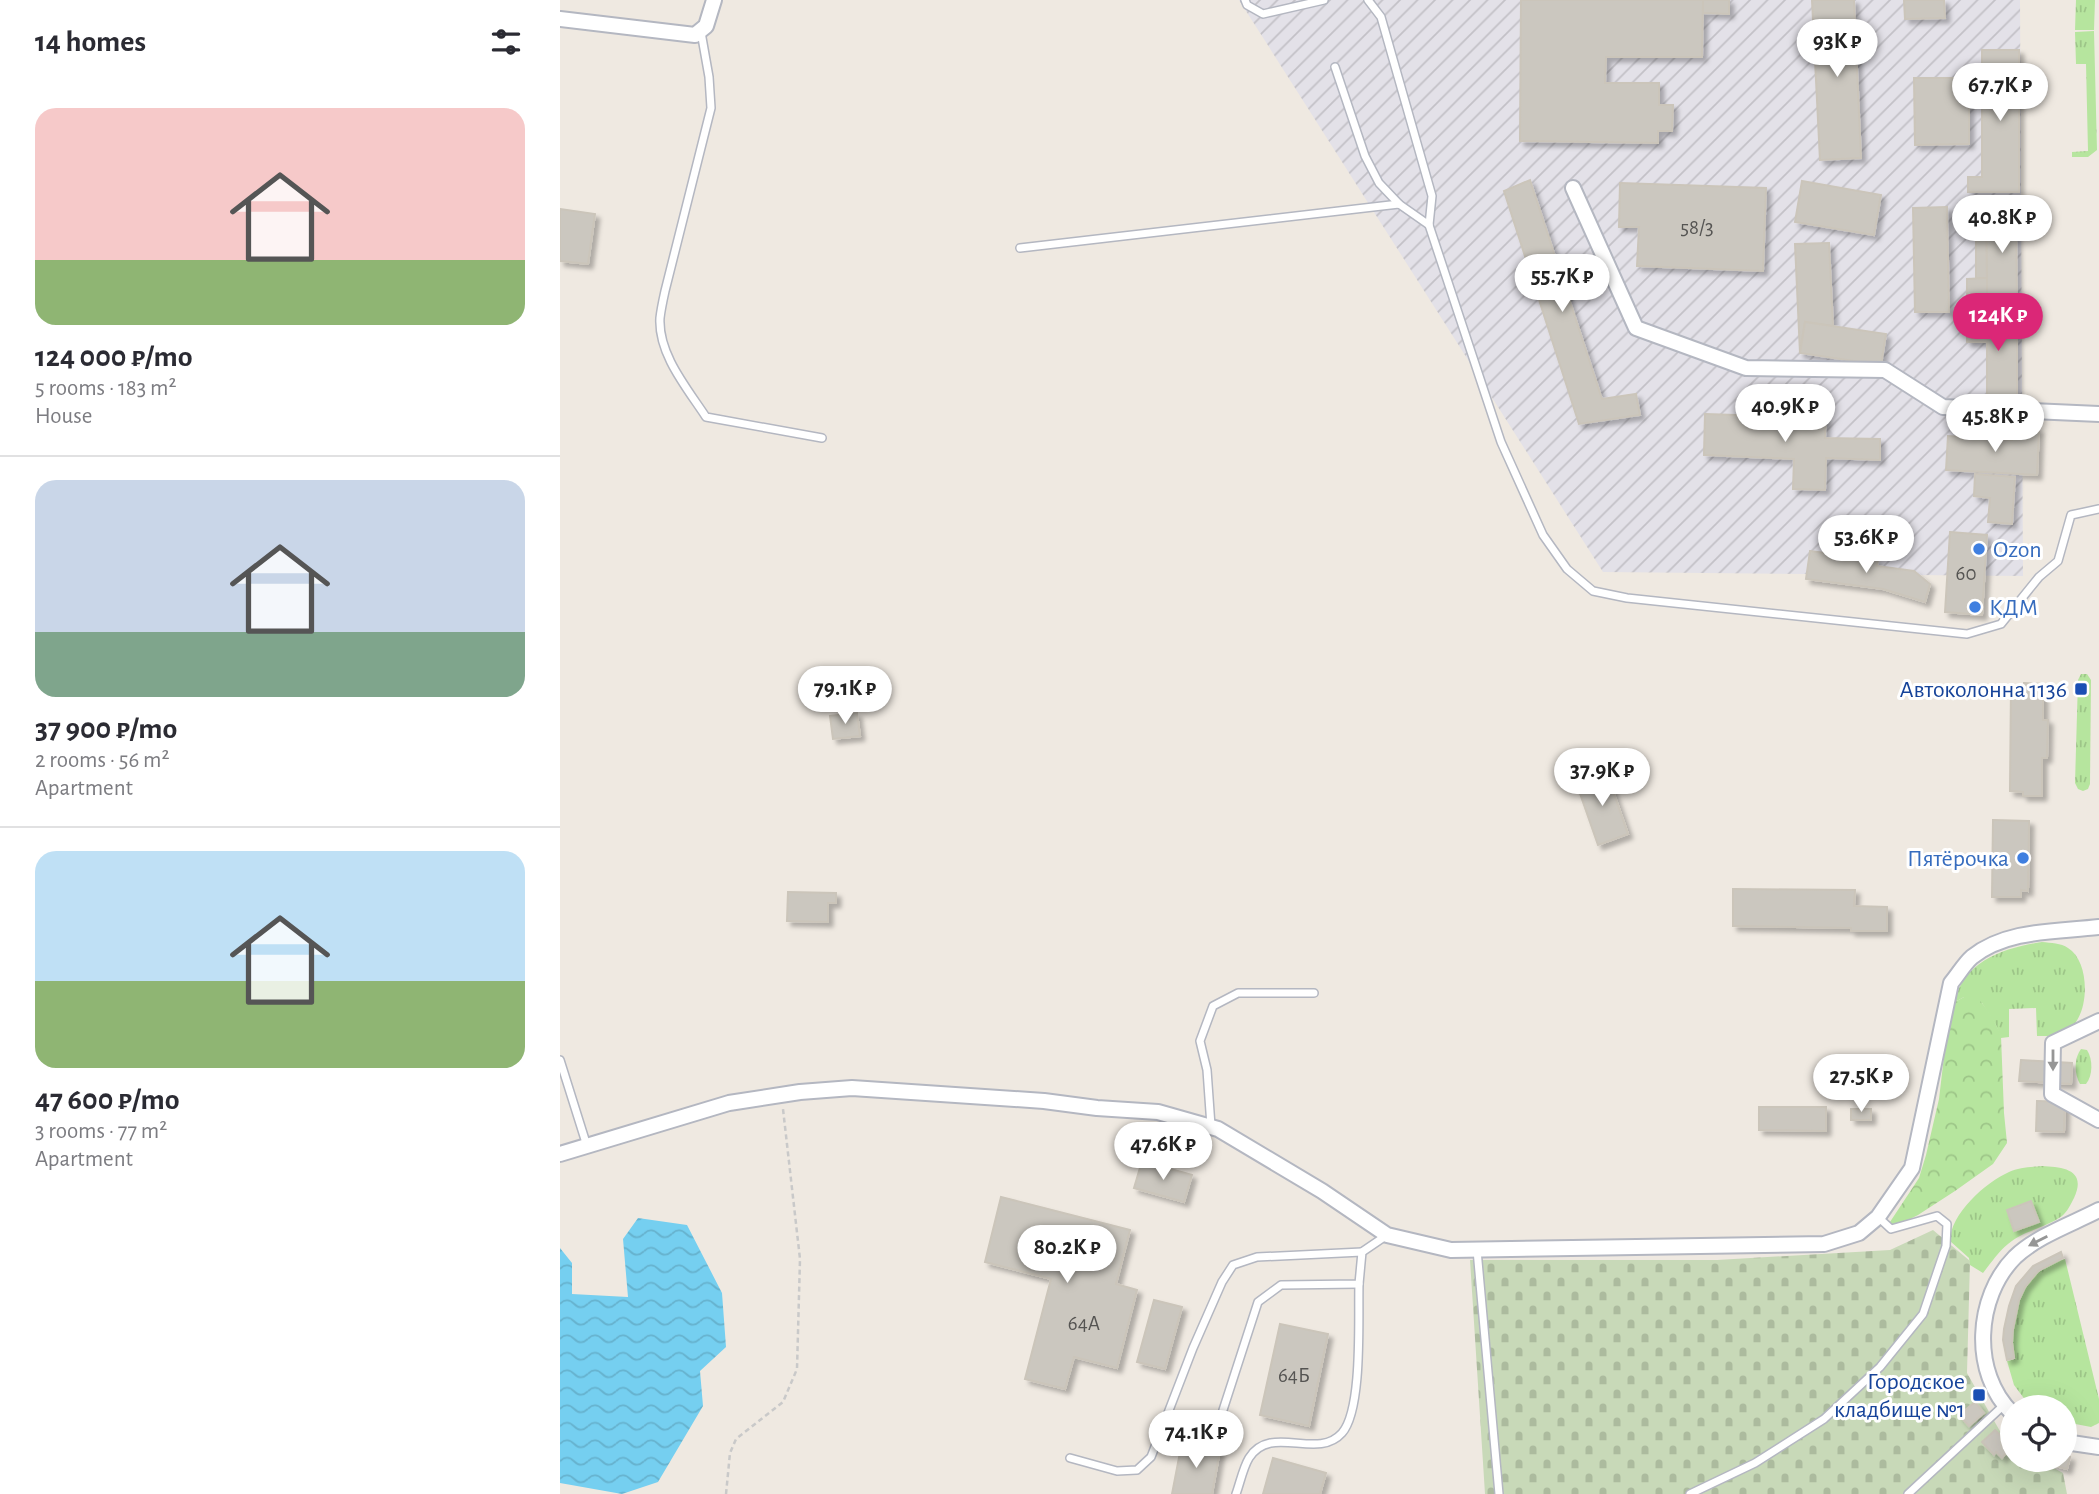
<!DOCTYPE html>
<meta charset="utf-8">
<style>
:root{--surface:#fff;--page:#f7f7f7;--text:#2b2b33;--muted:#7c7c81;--line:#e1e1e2;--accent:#db2777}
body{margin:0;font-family:"Alegreya Sans",sans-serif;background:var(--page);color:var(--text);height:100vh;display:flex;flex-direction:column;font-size:26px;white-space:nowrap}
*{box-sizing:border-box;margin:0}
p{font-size:23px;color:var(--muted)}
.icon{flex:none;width:38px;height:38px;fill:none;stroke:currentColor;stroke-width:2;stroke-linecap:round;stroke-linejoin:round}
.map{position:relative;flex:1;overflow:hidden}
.side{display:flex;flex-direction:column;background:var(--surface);width:560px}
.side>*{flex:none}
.tools{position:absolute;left:1440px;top:1395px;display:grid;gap:14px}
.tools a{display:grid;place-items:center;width:77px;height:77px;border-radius:50%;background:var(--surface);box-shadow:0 7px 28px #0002;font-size:35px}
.price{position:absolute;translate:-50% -60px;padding:0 16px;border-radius:24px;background:#fff;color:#222;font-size:23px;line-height:46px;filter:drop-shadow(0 2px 4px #0008)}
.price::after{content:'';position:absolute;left:50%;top:42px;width:21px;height:16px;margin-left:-10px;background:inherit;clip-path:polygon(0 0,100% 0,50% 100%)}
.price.on{background:var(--accent);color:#fff}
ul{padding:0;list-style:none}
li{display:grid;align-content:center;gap:14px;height:371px;padding:0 35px}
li+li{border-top:2px solid var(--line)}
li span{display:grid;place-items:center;height:217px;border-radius:21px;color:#555}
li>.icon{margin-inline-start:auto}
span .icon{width:126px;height:126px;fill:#fffc;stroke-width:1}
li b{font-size:30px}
h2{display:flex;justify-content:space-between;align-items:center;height:84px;padding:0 35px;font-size:30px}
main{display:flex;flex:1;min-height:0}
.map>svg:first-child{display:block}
</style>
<main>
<section class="side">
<h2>14 homes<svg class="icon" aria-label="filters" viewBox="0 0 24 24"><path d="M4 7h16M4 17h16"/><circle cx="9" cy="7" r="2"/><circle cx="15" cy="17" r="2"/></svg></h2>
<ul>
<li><span style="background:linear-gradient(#f6c9c9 70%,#8fb573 0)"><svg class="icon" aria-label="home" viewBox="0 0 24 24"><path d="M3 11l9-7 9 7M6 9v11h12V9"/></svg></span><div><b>124 000 ₽/mo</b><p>5 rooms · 183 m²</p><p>House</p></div></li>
<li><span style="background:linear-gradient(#c9d6e8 70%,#7fa58c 0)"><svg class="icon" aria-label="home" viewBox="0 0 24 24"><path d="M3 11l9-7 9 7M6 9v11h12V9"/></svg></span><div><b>37 900 ₽/mo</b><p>2 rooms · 56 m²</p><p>Apartment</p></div></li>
<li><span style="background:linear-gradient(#bfe0f5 60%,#8fb573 0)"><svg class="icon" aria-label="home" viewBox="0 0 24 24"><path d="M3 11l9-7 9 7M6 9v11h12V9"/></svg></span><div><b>47 600 ₽/mo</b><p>3 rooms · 77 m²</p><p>Apartment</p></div></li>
</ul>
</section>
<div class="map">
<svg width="1539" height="1494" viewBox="0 0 1539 1494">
<defs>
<pattern id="industrial-furrows" width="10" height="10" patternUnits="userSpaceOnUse" patternTransform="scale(1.75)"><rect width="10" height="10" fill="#e3e1e8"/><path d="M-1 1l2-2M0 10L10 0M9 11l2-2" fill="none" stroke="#c3c1c7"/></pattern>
<pattern id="grass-tufts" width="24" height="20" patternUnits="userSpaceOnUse" patternTransform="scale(1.75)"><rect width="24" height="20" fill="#b6e59e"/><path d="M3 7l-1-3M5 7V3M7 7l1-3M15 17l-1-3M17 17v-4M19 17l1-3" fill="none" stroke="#9dc588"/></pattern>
<pattern id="forest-crowns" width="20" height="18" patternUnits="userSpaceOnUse" patternTransform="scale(1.75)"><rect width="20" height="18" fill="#b6e59e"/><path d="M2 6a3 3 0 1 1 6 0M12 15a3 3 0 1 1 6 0" fill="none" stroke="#9dc588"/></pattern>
<pattern id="cemetery-stones" width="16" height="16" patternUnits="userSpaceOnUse" patternTransform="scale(1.75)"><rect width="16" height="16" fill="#c8d9b8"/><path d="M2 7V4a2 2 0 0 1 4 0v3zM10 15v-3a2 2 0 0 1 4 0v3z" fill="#acbb9e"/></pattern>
<pattern id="water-waves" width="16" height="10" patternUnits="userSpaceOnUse" patternTransform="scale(1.75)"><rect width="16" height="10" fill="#75cff0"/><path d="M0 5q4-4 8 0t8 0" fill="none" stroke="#66b2ce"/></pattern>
<filter id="shadow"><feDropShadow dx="4.5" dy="4.5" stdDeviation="2" flood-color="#0004"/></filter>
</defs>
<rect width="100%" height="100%" fill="#efe9e1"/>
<path fill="url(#industrial-furrows)" d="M679,0h781l3,576 -420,-4z"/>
<g fill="url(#grass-tufts)">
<path d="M1516,0h19l-1,30h-19z"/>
<path d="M1534,31l3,119 -9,7h-16v-5l16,-1 -2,-87h-10l-1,-32z"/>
<path d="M1521,674h6l4,6 -1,104 -2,5 -5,2 -5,-2 -3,-6 3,-103z"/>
<path d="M1482,942c9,1 19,1 26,6 23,14 22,68 0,82 -9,7 -20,6 -31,6l-1,-28 -27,1v28l-8,1 -5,-13 -14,-22 -18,-6 -9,5c7,-41 52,-55 87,-60z"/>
<path d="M1521,1049l6,1c6,9 6,26 -1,34h-6c-6,-10 -6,-26 1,-35z"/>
<path d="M1482,1166c22,1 45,4 32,32 -3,6 -7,14 -12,18 -16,12 -38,14 -54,28 -10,8 -17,19 -25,29l-13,-8 -1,-7 -19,-17c0,-27 36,-59 59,-69 10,-5 22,-5 33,-6z"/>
<path d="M1505,1259l34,140v24l-8,4 -26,-5v-15h-33l-3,-2 -15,-20 -7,-24 8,-2c-8,-40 6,-90 50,-100z"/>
</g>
<path fill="url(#forest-crowns)" d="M1404,997h12c11,10 19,24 25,39l3,77 3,30 -14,21 -38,27 -37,24 -20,10h-10l31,-47 7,-23 13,-56 10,-85 6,-12z"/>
<path fill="url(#cemetery-stones)" d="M1373,1230l37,31 -3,112 38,67 7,5v15h27l24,13 4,21h-582l-15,-234h247l173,-10z"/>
<path fill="url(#water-waves)" d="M78,1218l49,7 35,68 4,54 -26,24 3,35 -45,76 -36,12 -62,-11v-235l12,15v31l56,3 -5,-58z"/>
<g fill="#cbc7bf" stroke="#cbc5ba" stroke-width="2" filter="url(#shadow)">
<path d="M961,0h182l-1,57h-96l-1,26h54v22h14l-1,26h-14v12l-138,-2z"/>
<path d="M1143,0h26v14l-26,-1z"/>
<path d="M1252,0h42l7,158 -41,2z"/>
<path d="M1344,0h40l1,18 -40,1z"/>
<path d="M1422,50h37v142h-51v-15h14z"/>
<path d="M1354,78h55v66l-54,1z"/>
<path d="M970,180l72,219 34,-5 4,21 -61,9 -75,-233z"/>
<path d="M1242,181l79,14 -7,40 -79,-13z"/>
<path d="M1060,183l146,5 -3,83 -126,-5 2,-39h-20z"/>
<path d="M1426,198h30l1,114h-30z"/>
<path d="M1387,207l2,105h-34l-2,-104z"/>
<path d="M0,209l35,5 -7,50 -28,-3z"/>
<path d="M1416,221h10l1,57h-11z"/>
<path d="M1269,243l4,83 -28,-4 -5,31 -5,-109z"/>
<path d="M1427,278v34h-20v-33z"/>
<path d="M1407,312h50v94h-30v-64h-20z"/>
<path d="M1245,322l81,12 -5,31 -81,-12z"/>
<path d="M1145,414l121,4 -1,20 55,1v21l-54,-2 -1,32 -32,-1 1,-30 -90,-4z"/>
<path d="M1452,428l27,1 -2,46 -91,-5 2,-34 64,4z"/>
<path d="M1415,474l40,3 -3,47 -24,-2 2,-24 -16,-2z"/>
<path d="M1390,532l37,3 -5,80 -37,-3z"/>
<path d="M1250,551l68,9 -1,6 37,5 16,13 -5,18 -42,-13 -77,-10z"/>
<path d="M1464,683l19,1v36h5l-1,38h-5v38h-19v-4l-13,-1 1,-104 13,1z"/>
<path d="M297,713l3,23 -27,3 -3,-23z"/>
<path d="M1046,771l22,63 -30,11 -22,-63z"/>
<path d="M1433,820l36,1 -1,70 -7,-1v7h-29z"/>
<path d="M1173,889l122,1 -1,16 33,1v24h-36v-3l-118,-2z"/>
<path d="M228,892l48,1v10h-8v19l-41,-1z"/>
<path d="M1461,1060l51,3 -1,21 -52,-3z"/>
<path d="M1477,1101l28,1 -1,30 -28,-1z"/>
<path d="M1199,1107h67v24l-67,-1z"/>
<rect x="1291" y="1109" width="20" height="11"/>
<path d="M582,1161l50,14 -8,27 -50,-14z"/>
<path d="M441,1197l129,33 -14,54 21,6 -20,78 -43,-11 -9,32 -40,-10 26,-100 -66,-17z"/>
<path d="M1471,1201l8,21 -25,9 -7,-21z"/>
<path d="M1501,1252l2,6 -25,13 -13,16 -6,13 -6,29 -1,14 2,15 -7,2 -4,-20 1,-11 5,-23 7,-20 17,-20z"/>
<path d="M594,1300l28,7 -17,62 -28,-7z"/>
<path d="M720,1324l48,10 -19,92 -49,-11z"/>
<path d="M1415,1402l9,11 -15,13 -10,-11z"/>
<path d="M1435,1430l17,16 -10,12 -6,-6 -2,3 -12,-13z"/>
<path d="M622,1442l38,8 -8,44h-40z"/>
<path d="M1505,1456l5,1 -3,12 -30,-8 28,-1z"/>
<path d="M713,1458l53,15 -6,21h-57z"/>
</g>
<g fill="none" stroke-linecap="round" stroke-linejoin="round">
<g stroke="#b4b7c1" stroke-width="10">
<g id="service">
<path d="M685,0l2,5 16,9 61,-14"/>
<path d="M808,0l13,17 51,179 -3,29 72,217 42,93 24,34 26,22 34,7 340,36 34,-10 38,-47 19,-16 13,-46 28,-6"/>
<path d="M141,32l8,45 2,31 -46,183c-2,9 -4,18 -5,27 -2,36 27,70 46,99l116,21"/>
<path d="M775,67l30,89 14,27 20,21"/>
<path d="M460,248l379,-44 30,21"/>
<path d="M0,1060l27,86"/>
<path d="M651,1126l-4,-56 -7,-29 13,-35 25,-13h76"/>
<path d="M917,1250l22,244"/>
<path d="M663,1410l35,-108 23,-17 78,-1 3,-32 25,-17"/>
<path d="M510,1458l47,13 20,-1 14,-13 42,-109 29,-66 11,-17 24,-8 105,-5"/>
<path d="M676,1494c4,-11 7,-26 13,-36 22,-35 68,3 93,-25 21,-24 16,-116 17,-149"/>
<path d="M1130,1494l65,-31 69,-44 56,-52 43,-53 23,-68 1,-22 -10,-8 -46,13 -13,-12"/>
<path d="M1348,1494l96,-89"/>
</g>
</g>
<g stroke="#b4b7c1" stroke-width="18">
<g id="minor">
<path d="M0,19l135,16 11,-9 8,-26"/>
<path d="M1013,188l63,140 110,40 139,2 58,37 156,7"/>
<path d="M1539,1021l-46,22 -1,51 47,26"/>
<path d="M0,1154l169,-51 71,-11 52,-4 192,13 53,7 61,4 60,17 104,62 65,44 64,15 373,-6 35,-11 19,-16 34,-49 39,-185c7,-8 13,-19 21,-26 35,-28 85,-25 127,-30"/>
<path d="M1452,1413c-41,-40 -37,-116 3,-156 22,-21 57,-33 84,-47"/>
<path d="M1505,1442l34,5"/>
</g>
</g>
<path stroke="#c9c9c9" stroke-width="2.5" stroke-dasharray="5 3.5" stroke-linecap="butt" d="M166,1494l4,-41 6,-14 47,-37 14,-33 3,-110 -17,-150"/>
<use href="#service" stroke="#fff" stroke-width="7"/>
<use href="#minor" stroke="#fff" stroke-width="14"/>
</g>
<defs><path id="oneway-solid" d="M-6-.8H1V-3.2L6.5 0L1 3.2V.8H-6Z" transform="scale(1.75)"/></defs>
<g fill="#969696">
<use href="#oneway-solid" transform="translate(1493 1060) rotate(90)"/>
<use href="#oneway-solid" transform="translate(1478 1241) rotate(153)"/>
</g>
<g fill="#3f7fe0" stroke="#fff" stroke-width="2.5">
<circle cx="1419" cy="549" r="7"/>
<circle cx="1415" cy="607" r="7"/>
<circle cx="1463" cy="858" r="7"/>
</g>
<g fill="#1a4fb4" stroke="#fff" stroke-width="2.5">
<rect x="1514" y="682" width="14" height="14" rx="3.5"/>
<rect x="1412" y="1388" width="14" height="14" rx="3.5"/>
</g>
<g text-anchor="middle" stroke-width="6" stroke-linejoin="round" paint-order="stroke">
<g font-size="21" fill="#555452">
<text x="1137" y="234">58/3</text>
<text x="1406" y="580">60</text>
<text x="524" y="1330">64А</text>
<text x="734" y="1382">64Б</text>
</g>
<g font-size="24" fill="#366cbe" stroke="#fff" text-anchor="start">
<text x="1433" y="557">Ozon</text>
<text x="1429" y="615">КДМ</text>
<text x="1449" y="866" text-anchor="end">Пятёрочка</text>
</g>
<g font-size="24" fill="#164399" stroke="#fff" text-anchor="end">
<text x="1507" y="697">Автоколонна 1136</text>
<text x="1405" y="1389">Городское<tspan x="1405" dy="28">кладбище №1</tspan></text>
</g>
</g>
</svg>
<div class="tools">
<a><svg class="icon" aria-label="locate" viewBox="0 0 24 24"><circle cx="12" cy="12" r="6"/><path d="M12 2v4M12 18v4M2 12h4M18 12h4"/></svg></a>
</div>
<b class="price" style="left:1277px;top:79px">93K ₽</b>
<b class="price" style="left:1440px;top:123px">67.7K ₽</b>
<b class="price" style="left:1442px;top:255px">40.8K ₽</b>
<b class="price" style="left:1002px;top:314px">55.7K ₽</b>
<b class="price on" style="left:1438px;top:353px">124K ₽</b>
<b class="price" style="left:1225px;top:444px">40.9K ₽</b>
<b class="price" style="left:1435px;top:454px">45.8K ₽</b>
<b class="price" style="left:1306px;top:575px">53.6K ₽</b>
<b class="price" style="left:285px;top:726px">79.1K ₽</b>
<b class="price" style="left:1042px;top:808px">37.9K ₽</b>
<b class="price" style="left:1301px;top:1114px">27.5K ₽</b>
<b class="price" style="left:603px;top:1182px">47.6K ₽</b>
<b class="price" style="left:507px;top:1285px">80.2K ₽</b>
<b class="price" style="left:636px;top:1470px">74.1K ₽</b>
</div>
</main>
